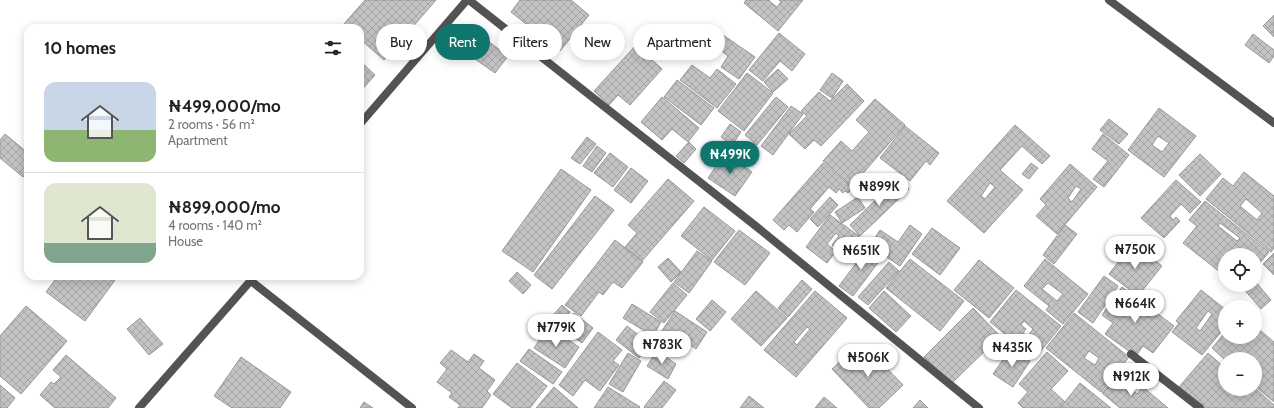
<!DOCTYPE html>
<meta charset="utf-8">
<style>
:root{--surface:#fff;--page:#f2f2f2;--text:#222;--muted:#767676;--line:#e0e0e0;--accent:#0f766e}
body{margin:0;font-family:Cabin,sans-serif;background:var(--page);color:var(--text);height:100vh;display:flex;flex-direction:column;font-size:15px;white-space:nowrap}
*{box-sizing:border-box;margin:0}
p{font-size:13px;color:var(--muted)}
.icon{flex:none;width:22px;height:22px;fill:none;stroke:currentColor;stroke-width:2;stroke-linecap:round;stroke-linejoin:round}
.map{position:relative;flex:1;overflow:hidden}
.side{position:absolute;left:24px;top:24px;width:340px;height:256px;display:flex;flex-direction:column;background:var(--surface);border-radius:12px;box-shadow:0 2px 10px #0003}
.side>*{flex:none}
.banner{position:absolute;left:376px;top:24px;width:380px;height:36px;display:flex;gap:8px}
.tools{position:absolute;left:1218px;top:248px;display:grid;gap:8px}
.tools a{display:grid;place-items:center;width:44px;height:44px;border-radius:50%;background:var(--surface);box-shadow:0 2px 10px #0003;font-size:20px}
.price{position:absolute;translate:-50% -34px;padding:0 9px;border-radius:14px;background:#fff;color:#222;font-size:13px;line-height:26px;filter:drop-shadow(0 1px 2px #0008)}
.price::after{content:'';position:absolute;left:50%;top:24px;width:12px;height:9px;margin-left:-6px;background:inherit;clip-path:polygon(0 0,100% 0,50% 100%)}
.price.active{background:var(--accent);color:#fff}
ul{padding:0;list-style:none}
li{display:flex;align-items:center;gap:12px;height:100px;padding:0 20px}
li+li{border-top:1px solid var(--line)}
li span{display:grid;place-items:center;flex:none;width:112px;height:80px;border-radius:12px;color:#555}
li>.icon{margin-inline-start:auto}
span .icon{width:48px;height:48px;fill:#fffc;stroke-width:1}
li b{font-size:17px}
h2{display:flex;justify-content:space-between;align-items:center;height:48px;padding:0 20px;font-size:17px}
.chip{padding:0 14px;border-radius:18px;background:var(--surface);box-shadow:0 2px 10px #0003;font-size:14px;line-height:36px}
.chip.active{background:var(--accent);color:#fff}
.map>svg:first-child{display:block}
</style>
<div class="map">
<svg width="1274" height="408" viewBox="0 0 1274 408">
<defs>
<pattern id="building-cross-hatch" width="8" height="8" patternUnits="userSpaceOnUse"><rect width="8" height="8" fill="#c3c3c3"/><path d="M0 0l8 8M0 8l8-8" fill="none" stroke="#a6a6a6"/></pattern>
</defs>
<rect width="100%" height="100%" fill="#fff"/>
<g fill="url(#building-cross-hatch)" stroke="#979797" fill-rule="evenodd">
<path d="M365,0h71l-52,60 -24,-21v-11h-13l-4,-3z"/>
<path d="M520,0h51l18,15 -29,36 -49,-39z"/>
<path d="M746,0h24l-1,1 8,6 4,-5 -2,-2h24l-25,31 -34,-28z"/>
<path d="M1274,15v22l-11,-11z"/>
<path d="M469,27l39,29 -13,17 -40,-28z"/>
<path d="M720,33l35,24 -16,22 -18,-12 7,-11 -16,-12z"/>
<path d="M779,33l26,21 -13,17 -12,-10 -17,20 -14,-11z"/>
<path d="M1253,34l21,16v6l-5,7 -24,-18z"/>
<path d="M636,45l26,24 -32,36 -12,-10 -9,10 -15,-14z"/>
<path d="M360,61l15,14 -15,17z"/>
<path d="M692,65l18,13 7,-9 19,15 -19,24 -37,-28z"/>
<path d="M778,69l10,10 -15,13 -9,-10z"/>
<path d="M747,73l26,20 -29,38 -26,-20z"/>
<path d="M832,73l11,8 -11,17 -12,-8z"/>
<path d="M677,80l37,28 -13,17 -37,-28z"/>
<path d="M847,84l17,17 -43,45 -7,-6 -9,9 -16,-15 18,-18 -6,-5 18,-19 11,9z"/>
<path d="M662,97l37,31 -11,14 -16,-13 -10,11 -21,-18z"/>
<path d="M776,97l12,10 -31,38 -12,-10z"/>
<path d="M875,99l30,26 -53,61 -29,-25 18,-20 11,10 17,-19 -13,-12z"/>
<path d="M791,106l12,8 -30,41 -12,-9z"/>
<path d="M1159,108l37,28 -32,41 -36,-27zM1158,136l11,7 -7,9 -10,-7z"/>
<path d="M1109,119l19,15 -9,10 -19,-14z"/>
<path d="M730,124l11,8 -9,13 -11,-8z"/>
<path d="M1015,125l35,31 -8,8 -20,-18 -22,24 23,20 -39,43 -37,-32zM990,183l5,4 -10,12 -4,-3z"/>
<path d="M905,126l34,27 -9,12 -4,-4 -16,20 -30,-23z"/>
<path d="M5,134l23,19v18l-5,6 -23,-19v-18z"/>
<path d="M1103,134l26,21 -25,32 -11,-8 15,-18 -16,-12z"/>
<path d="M587,137l9,7 -16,20 -9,-6z"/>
<path d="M689,142l7,7 -12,14 -8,-7z"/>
<path d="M597,146l9,7 -14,19 -9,-6z"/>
<path d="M610,153l18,14 -15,20 -19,-14z"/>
<path d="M725,153l27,19 -17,24 -27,-18z"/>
<path d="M1200,154l21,20 -21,22 -21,-21z"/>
<path d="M823,163l30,25 -5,5 -3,-2 -2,2 -4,-4 -3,4 -7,-6 -19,22 4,3 -17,20 -8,-7 -5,5 -11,-10z"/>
<path d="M1031,163l7,5 -9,11 -7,-5z"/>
<path d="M1070,164l27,23 -40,47 -21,-18 10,-11 -6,-6zM1076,186l5,3 -9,13 -4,-4z"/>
<path d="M631,168l17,13 -17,22 -17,-13z"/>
<path d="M561,169l30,21 -58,82 -31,-21z"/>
<path d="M1244,172l30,24v52l-3,4 -65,-53 17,-21 10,8zM1246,199l16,14 -5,7 -17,-14z"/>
<path d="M898,178l11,11 -49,47 -10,-11z"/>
<path d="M668,179l26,22 -52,60 -17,-14 12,-14 -9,-8z"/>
<path d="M1176,180l25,22 -11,11 -9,-9 -11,12 3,4 3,-3 4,4 -16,17 -23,-20z"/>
<path d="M595,196l19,14 -62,79 -18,-14z"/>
<path d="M830,197l8,8 -20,22 -8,-8z"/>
<path d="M858,197l7,11 -23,15 -7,-11z"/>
<path d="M1205,201l64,51 -14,17v-14h-30v21l-42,-33 14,-17 -8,-6zM1220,223l20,15 -3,3 -19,-15z"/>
<path d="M704,207l31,24 -23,29 -31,-24z"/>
<path d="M830,215l29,21 -13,19 -14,-10 7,-9 -3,-3 -9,11 9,7 -9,12 -21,-16z"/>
<path d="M910,225l12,9 -22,32 -30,-20 10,-16 18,12z"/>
<path d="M1065,225l12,9 -23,30 -11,-9z"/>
<path d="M932,228l28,20 -20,27 -28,-21z"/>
<path d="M739,230l31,23 -25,32 -31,-23z"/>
<path d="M615,240l28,22 -21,26 -9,-6 -10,13 -4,-3 -18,24 -16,-11z"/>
<path d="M1133,243l29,23 -24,30 -29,-22z"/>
<path d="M869,246l14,10 -30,40 -14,-10z"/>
<path d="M697,251l15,10 -23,32 -15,-11z"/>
<path d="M1274,253v22l-11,-11z"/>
<path d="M668,258l13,14 -10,10 -13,-15z"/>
<path d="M910,259l54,42 -24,30 -54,-43z"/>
<path d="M1045,259l43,35 -25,30 -17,-14 3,-4 -25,-20zM1048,283l15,11 -6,7 -15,-12z"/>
<path d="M979,260l35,28 -25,30 -35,-28z"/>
<path d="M889,262l10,9 -31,34 -10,-8z"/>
<path d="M517,272l14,13 -8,9 -14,-13z"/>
<path d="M58,276h60l-33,45 -39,-29z"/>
<path d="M1104,276l14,10 -25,37 -15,-11z"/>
<path d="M802,280l10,9 -24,28 -10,-9z"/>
<path d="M1255,281l16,19 -10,9 -19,-22 3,-2h10z"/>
<path d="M673,283l14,12 -23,28 -14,-11z"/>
<path d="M1122,287l52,39 -21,27 -10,-7 -7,10 -31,-22 8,-11 -11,-8z"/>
<path d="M1016,290l45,36 -26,32 -45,-36zM1024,321l9,8 -5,7 -5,-3 3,-4 -5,-4z"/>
<path d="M1201,290l24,19v18l-23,28 -30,-23 7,-9 -3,-2zM1208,311l4,3 -12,17 -4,-3z"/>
<path d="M756,291l31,27 -26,28 -30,-27z"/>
<path d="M815,291l32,27 -51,59 -32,-27zM807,327l3,2 -13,16 -3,-3z"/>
<path d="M884,291l27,25 -15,16 -27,-24z"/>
<path d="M712,300l14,12 -16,19 -14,-12z"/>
<path d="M632,304l29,18 -8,14 -30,-18z"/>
<path d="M562,305l8,7 -7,9 -9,-7z"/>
<path d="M26,306l41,35 -46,53 -21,-18v-40z"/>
<path d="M973,308l27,28 -49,48 -27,-27z"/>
<path d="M675,311l32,21 -11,17 -10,-7 -10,15 -22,-14z"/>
<path d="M574,313l19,15 -11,15 -14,-10 2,-3 -5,-4z"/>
<path d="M1074,313l55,44 -28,35 -55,-44zM1089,351l10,7 -4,7 -11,-7z"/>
<path d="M140,318l23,26 -14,11 -22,-26z"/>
<path d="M627,326l23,18 -11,14 -23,-18z"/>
<path d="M1255,326l19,16v60l-19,-16v-27l-30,1 -13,-12 12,-14 1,3h3l4,4 3,-4h20z"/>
<path d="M548,327l31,20 -14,21 -31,-20z"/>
<path d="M598,332l24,18 -9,11 6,4 -19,26 -15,-11 -12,16 -14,-11z"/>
<path d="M1011,348l19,13 -17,26 -20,-13z"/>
<path d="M529,349l33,23 -9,12 -33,-23z"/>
<path d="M861,349l4,5 4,-4 34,35 -24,23h-10l-37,-39 16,-15 4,4z"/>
<path d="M451,350l17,12 6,-8 10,7 -5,7 16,12 -8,11 4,4 -9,13h-24l2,-3 -11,-8 3,-4 -15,-11 10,-13 -7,-6z"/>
<path d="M657,351l19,13 -8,15 -21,-13z"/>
<path d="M1047,352l21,19 -17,18 14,13 -6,6h-36l-5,-5 10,-11 -9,-8z"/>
<path d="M628,353l13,8 -18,31 -14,-8z"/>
<path d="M1208,353l17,15v21l30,-1 19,17v3h-70l-25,-21z"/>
<path d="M66,355l50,43 -8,10h-53l-15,-13 11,-13 3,2 7,-7 -8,-7z"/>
<path d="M241,357l50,35 -11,16h-48l-18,-12z"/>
<path d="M517,363l30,23 -17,22h-18l-19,-14z"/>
<path d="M1116,376l21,18 6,-7 25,21h-48l-18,-15z"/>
<path d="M664,381l12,9 -14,18h-17l-1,-1z"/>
<path d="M1080,383l31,25h-51z"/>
<path d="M0,385l15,13 -8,10h-7z"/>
<path d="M554,387l24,21h-42z"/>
<path d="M608,387l32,20 -1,1h-45z"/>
<path d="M749,396l15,12h-24z"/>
<path d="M824,397l13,11h-22z"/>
<path d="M920,400l8,8h-15z"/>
<path d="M364,402l9,6h-13z"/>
</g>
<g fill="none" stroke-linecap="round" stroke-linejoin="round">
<g stroke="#535353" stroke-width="8">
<path d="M469,0l288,227 222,181"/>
<path d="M1109,0l165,123"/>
<path d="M360,124l107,-124"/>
<path d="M251,281l161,127"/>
<path d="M1131,354l69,54"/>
<path d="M139,408l115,-131"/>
</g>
</g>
</svg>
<div class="tools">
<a><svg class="icon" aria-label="locate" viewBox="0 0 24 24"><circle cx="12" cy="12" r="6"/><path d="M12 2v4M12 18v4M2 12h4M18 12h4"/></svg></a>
<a>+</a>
<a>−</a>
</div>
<b class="price active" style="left:730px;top:175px">₦499K</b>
<b class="price" style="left:879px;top:207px">₦899K</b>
<b class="price" style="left:1135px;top:270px">₦750K</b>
<b class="price" style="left:861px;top:271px">₦651K</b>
<b class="price" style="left:1135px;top:324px">₦664K</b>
<b class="price" style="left:556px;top:348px">₦779K</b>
<b class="price" style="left:662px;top:365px">₦783K</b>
<b class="price" style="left:1012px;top:368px">₦435K</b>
<b class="price" style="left:868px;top:378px">₦506K</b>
<b class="price" style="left:1131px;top:397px">₦912K</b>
<div class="banner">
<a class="chip">Buy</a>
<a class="chip active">Rent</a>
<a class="chip">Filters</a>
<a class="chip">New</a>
<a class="chip">Apartment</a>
</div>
<section class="side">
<h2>10 homes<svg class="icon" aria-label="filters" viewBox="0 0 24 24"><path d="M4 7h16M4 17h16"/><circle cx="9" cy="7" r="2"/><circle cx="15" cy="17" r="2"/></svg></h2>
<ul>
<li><span style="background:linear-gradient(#c9d6e8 60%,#8fb573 0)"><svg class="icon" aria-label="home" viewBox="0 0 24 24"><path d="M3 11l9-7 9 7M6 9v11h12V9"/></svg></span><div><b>₦499,000/mo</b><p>2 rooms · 56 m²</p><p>Apartment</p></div></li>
<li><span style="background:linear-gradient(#dfe7d0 75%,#7fa58c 0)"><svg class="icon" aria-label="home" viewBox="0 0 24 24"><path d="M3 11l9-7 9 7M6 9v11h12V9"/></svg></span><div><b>₦899,000/mo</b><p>4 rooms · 140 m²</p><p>House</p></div></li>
</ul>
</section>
</div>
